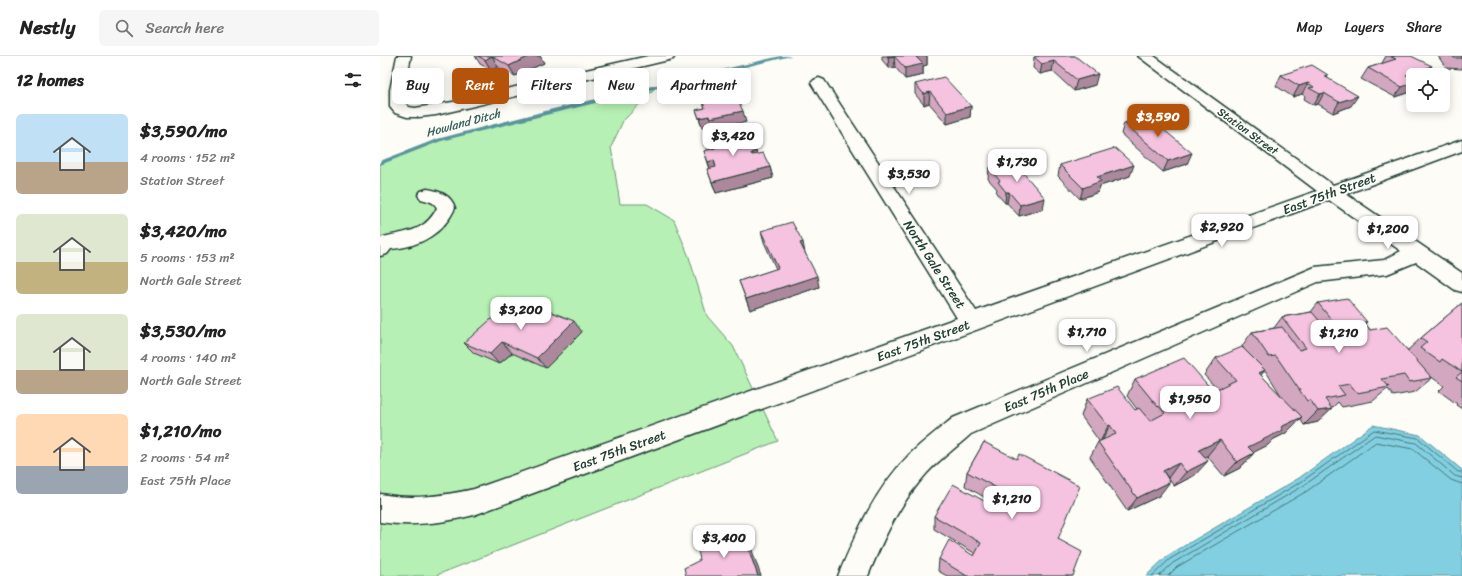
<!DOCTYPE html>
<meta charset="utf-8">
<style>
:root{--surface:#fff;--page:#f6f6f6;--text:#222;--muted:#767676;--line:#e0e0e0;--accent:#b45309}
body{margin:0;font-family:Sriracha,sans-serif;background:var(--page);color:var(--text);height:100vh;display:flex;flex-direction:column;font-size:15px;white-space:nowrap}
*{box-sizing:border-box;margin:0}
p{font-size:13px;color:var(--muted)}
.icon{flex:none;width:22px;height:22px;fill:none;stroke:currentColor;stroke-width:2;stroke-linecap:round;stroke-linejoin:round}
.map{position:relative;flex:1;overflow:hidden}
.sheet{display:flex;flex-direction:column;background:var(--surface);width:380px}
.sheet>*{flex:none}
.banner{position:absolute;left:12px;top:12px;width:380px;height:36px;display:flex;gap:8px}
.controls{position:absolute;left:1026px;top:12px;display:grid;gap:8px}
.controls a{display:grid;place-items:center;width:44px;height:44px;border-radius:6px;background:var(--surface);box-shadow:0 2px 10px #0003;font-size:20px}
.price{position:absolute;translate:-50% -34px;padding:0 9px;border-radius:8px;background:#fff;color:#222;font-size:13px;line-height:26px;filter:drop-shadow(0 1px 2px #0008)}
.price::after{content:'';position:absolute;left:50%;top:24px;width:12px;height:9px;margin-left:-6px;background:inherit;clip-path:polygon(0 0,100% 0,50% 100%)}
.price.active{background:var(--accent);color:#fff}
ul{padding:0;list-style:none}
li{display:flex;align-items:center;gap:12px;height:100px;padding:0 16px}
li span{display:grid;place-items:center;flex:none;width:112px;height:80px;border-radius:6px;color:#555}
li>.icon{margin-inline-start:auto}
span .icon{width:48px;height:48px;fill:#fffc;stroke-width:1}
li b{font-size:17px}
h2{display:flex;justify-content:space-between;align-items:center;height:48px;padding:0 16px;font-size:17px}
.chip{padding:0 14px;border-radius:6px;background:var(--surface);box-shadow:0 2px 10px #0003;font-size:14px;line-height:36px}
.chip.active{background:var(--accent);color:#fff}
header{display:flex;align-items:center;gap:24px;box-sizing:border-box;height:56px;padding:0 20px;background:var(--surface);border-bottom:1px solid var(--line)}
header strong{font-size:19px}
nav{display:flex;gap:22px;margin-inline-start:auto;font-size:14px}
.search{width:280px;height:36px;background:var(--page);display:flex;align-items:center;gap:10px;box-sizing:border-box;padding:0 14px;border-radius:6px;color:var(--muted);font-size:15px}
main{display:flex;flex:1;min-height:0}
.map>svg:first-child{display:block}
</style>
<header>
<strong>Nestly</strong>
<div class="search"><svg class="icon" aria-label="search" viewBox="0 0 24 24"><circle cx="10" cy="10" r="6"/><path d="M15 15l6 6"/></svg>Search here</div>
<nav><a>Map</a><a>Layers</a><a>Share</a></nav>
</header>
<main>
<section class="sheet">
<h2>12 homes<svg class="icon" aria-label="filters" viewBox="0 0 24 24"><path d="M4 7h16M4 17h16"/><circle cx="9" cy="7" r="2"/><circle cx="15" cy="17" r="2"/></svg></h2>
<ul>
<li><span style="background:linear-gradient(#bfe0f5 60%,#b9a48a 0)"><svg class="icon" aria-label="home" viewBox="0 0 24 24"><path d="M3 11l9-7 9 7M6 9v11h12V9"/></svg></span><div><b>$3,590/mo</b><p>4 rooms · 152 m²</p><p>Station Street</p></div></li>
<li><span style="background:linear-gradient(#dfe7d0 60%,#c2b280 0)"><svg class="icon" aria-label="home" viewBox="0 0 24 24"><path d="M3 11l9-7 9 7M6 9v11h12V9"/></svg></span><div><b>$3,420/mo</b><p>5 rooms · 153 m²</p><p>North Gale Street</p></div></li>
<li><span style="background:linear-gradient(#dfe7d0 70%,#b9a48a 0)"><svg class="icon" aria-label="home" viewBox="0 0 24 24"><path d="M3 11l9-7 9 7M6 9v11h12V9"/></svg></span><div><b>$3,530/mo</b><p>4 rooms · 140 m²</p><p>North Gale Street</p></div></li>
<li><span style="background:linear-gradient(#ffd9b3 65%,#9aa5b1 0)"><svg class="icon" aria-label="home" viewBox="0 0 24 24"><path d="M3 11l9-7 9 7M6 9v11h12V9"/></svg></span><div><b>$1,210/mo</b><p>2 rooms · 54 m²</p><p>East 75th Place</p></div></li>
</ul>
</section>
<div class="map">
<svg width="1082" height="520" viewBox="0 0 1082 520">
<rect width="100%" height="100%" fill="#fdfcf7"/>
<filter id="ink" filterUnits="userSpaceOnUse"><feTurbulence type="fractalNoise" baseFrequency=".025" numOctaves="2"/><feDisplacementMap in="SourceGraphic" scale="8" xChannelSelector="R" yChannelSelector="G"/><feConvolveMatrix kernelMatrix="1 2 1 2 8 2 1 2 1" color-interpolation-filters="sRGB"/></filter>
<g filter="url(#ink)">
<path fill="#b6f0b4" stroke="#6a9674" d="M275,32l-32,33 -12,26 9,57h27l27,16 15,37 18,59 26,30 45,95 -344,135h-54v-413c86,-37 184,-54 275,-75z"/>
<path fill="#82cfe1" stroke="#5a959c" d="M993,369l47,10 42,35v106h-316l21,-20 132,-78z"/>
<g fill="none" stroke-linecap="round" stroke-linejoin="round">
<g stroke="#477779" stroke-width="1">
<path d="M772,520l18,-17 131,-77 73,-52 44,8 40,34h4"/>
<path d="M779,520l14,-13 130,-77 72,-51 41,8 39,33 7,2"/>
<path d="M788,520l9,-9 130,-76 69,-49 37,7 38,31 11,4"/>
</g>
<path fill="#5a959c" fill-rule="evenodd" d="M401,0h10l-237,57 -113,28 -61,24v-4l57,-22 116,-30z"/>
<g stroke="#1f3d34" stroke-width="3">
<g id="minor">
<path d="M17,0h14l-5,26 -1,21 4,4 6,1 44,-7 96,-24 93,-21h27l-2,3 -237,56 -17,2h-12l-12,-4 -5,-6v-17z"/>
<path d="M758,0h16l179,129 129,-45v11l-116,43 116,79v19l-7,-2 -39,-28 -29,12 -69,8 -347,152c-14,13 -31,25 -44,39 -28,31 -43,64 -59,103h-30c19,-45 36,-85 71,-121 13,-13 29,-25 44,-37l355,-148 7,-3 69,-7 17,-9 -72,-51 -855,315c-32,8 -61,12 -94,7v-28c32,6 62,2 94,-5l483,-171 -146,-235 3,-3 5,-2 5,2 152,231 341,-120z"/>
<path d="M47,133c13,2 24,6 28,19 -12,26 -36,39 -64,41l-4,5 -7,2v-18c23,-7 44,-4 57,-30 -3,-7 -10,-7 -16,-9l-3,-4 3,-4z"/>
</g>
</g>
<use href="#minor" fill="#fdfcf7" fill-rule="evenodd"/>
</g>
<g fill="#d3a7c0" stroke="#1f3d34" fill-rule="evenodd">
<path d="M95,0h65l4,7 -29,13 -17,-9 -7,3 -11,-6z"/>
<path d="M502,0h45v9l-4,1v9l-18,4 -10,-12 -6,1 -7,-8z"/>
<path d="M695,0l20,29 -21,6 -22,-20 -12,3 -7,-6 1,-11z"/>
<path d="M1006,0h25l15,19h-13v14l-2,3 -16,5 -34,-18 7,-11 15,-5h-1z"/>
<path d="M1058,0h24v13l-16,-1z"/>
<path d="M901,19h47l-1,2 24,29 -18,7 -15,-9 -4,1 -10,-6 1,-3 -3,-2 -9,3 -17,-11z"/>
<path d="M535,28l56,22 -1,11 -23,7 -18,-21 -5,2 -9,-11z"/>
<path d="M318,32l33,15 15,19 -33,7v-2l-10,2 -7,-19 9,-2z"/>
<path d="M744,67l63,41 -24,8 -42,-38z"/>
<path d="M331,82l38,8 7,5v3l14,13 3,11 -57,15 -9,-24h3l-6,-18 10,-3z"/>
<path d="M680,109l70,11 -30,10 -2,6 -18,7 -22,-23z"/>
<path d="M609,112l54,41 -24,7 -12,-13h-2l-9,-10 1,-4 -9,-10z"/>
<path d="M381,175l44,22 14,34 -69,23 -11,-29 37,-12 -12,-27z"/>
<path d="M938,247l49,19 -2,1 5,7 38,20 13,-12 41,-35v106l-6,-4 1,-1 -18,-13 5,-5 -14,-10 2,2 -17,14 -22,4 -5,-7 -2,1 -13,11 -31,6 -4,-5 -20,20 -14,3 -4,-6 -14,14 -12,6 -6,6 -15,7 1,1 -14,15 -16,8 -17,-20 -2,1 -10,18 -21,11 -6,-8 -9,18 -32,15 -37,-54 8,-15 1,-1 -18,-25 6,-17 48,11 2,-1 -10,-13 8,-17 78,12 4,-2 -13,-14 12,-17 28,-9 -2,-3 10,-14 22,-4 8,-11 29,-5zM885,314l17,27 -21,-22z"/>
<path d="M125,262l77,14 -36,36 -34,-15 -13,11 -25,-11 -10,-10z"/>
<path d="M604,386l74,97 15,37h-126l-9,-5 1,-12 35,-3 2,-2 -42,-25v-13l65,-7 1,-3 -35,-20 2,-14z"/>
</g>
<g fill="#ac889c" stroke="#1f3d34">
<path d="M112,0l6,11 -7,3 -6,-10z"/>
<path d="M150,0h10l4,7 -29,13 -6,-10z"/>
<path d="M514,0l1,11 -6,1 -1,-11z"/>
<path d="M539,0h8v9l-4,1v9l-18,4v-11l11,-11z"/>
<path d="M674,5l-2,10 -12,3 2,-10z"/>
<path d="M1052,10l-6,9h-10l4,-5z"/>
<path d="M718,18l-3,11 -21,6 3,-11z"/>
<path d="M1033,25v8l-2,3 -16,5 7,-10z"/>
<path d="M928,27l-6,11 -9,3 6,-11z"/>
<path d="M550,36l-1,11 -5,2v-11z"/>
<path d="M944,37l-6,11 -4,1 6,-11z"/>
<path d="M978,40l-7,10 -18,7 6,-11z"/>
<path d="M591,50l-1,11 -23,7v-11z"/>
<path d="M363,55l3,11 -33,7 -3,-11z"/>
<path d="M329,60l4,11 -10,2 -4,-11z"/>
<path d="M376,95l3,11 -5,2 -3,-11z"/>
<path d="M812,97l-5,11 -24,8 5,-11z"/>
<path d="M334,104l3,11 -6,2 -3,-11z"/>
<path d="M754,109l-4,11 -30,10 -2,6 -18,7 3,-11 14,-11z"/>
<path d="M390,111l3,11 -57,15 -4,-11z"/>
<path d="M626,136h3l-2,11h-2z"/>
<path d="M665,142l-2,11 -24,7 1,-11z"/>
<path d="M423,186l2,11 -5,-10z"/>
<path d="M437,220l2,11 -69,23 -4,-11z"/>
<path d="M194,265l8,11 -36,36 -9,-10z"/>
<path d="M122,286l10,11 -13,11 -9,-10z"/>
<path d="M885,314l-14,17 8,-14z"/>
<path d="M952,353l-14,13 -14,3 14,-14z"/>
<path d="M922,361l-16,16 -12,6 -6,6 -31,16 11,-14 33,-20z"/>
<path d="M730,369l-8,16 -2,1 8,-16z"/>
<path d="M840,384l-13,16 -20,9 12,-15z"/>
<path d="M874,397l-14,15 -16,8 13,-14z"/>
<path d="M828,405l-13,14 -21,11 12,-14z"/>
<path d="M799,407l-11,15 -5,-7z"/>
<path d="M790,426l-11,14 -32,15 10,-13z"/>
<path d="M361,473l7,10 13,37h-3z"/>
</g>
<g fill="#f5c2df" stroke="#1f3d34">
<path d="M98,0h52l-21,10 -17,-10 -7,4z"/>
<path d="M507,0h32l-3,1 7,7 -18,4 -11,-12 -6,1z"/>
<path d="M660,0h35l23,18 -21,6 -23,-19 -12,3 -8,-7z"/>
<path d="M1015,0h16l21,10 -12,4 6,3 -5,2h-7l-3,-2 -5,2 7,3v5l-11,4 -34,-19 28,-9 -5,-2z"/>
<path d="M1073,0h9v2h-8z"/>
<path d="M932,9l16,10 -4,1 34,20 -19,6 -15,-9 -4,1 -11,-6 5,-1 -6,-4 -9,3 -18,-11z"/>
<path d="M564,21l27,29 -24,7 -17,-21 -6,2 -9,-10z"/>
<path d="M340,27l11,20 7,-2 5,10 -33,7 -1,-2 -10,2 -3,-8 9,-2 -7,-20z"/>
<path d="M767,60l45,37 -24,8 -44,-38z"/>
<path d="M361,75l8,15 4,-1 3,6 -5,2 1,2 11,-2 7,14 -58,15 -5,-13 9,-2 -2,-7 -6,2 -4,-11 11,-3 -4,-10z"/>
<path d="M735,92l19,17 -37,12 4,4 -18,7 -23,-23z"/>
<path d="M633,105l32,37 -25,7 -11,-13h-3l-8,-10 2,-1 -11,-13z"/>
<path d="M412,166l11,20 -3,1 17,33 -71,23 -7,-18 39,-13 -17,-37z"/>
<path d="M967,242l20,24h-3l6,8 17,-3 45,51 -23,4 -5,-7 -22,4 7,8 -32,6 -7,-9 -12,2 7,9 -20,4 7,10 -14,2 -8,-11 -3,1 -31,-45 -7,1 -17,-25 30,-5 17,23 7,-2 -24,-31 30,-5 25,30 11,-2 -30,-37z"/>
<path d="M144,245l50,20 -37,37 -35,-16 -12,12 -26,-11 33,-29 8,4z"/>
<path d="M1082,247v78l-6,-4 6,-5 -20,-13 -2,3 -20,-14 7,-6 -6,-4z"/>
<path d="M862,291l23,23 -6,3 43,44 -21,10 2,3 -35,17 6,6 -17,9 -17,-22 -21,10 9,11 -22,11 -7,-9 -16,8 7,11 -33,16 -39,-56 18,-8 -6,-9 -2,1 -21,-27 30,-12 18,23 4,-2 11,13 15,-8 -6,-7 -1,1 -23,-28 49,-21 29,33 23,-11 -20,-22z"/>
<path d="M604,386l33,17 2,-5 61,32 -22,53 24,13 -9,24h-106l-28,-17 10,-19 25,16 7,-13 -47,-27 19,-32 46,25 7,-16 -39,-21z"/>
<path d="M361,473l17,47h-72l-2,-8 16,-8 -2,-10z"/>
</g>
</g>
<g text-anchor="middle" stroke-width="3" stroke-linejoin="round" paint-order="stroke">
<g font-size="11" fill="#1f3d34" stroke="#fdfcf7">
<text transform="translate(868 75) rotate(36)" y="4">Station Street</text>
</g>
<g font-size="12" font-style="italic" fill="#38625f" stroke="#fdfcf7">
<text transform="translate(83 67) rotate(-15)" y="4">Howland Ditch</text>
</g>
<g font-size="13" fill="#1f3d34" stroke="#fdfcf7">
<text transform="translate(949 137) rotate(-20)" y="5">East 75th Street</text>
<text transform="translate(555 208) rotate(57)" y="5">North Gale Street</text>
<text transform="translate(543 284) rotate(-20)" y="5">East 75th Street</text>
<text transform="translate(666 334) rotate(-23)" y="5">East 75th Place</text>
<text transform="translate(239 394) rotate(-20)" y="5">East 75th Street</text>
</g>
</g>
</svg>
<div class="controls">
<a><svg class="icon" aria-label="locate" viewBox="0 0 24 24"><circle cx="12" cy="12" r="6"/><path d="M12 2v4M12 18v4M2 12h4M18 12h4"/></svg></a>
</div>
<b class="price active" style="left:778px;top:82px">$3,590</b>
<b class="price" style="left:353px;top:101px">$3,420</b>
<b class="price" style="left:637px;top:127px">$1,730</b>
<b class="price" style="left:529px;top:139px">$3,530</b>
<b class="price" style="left:842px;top:192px">$2,920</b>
<b class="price" style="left:1008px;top:194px">$1,200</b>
<b class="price" style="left:141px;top:275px">$3,200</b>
<b class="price" style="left:707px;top:297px">$1,710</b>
<b class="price" style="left:959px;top:298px">$1,210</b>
<b class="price" style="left:810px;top:364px">$1,950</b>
<b class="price" style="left:632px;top:464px">$1,210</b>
<b class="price" style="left:344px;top:503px">$3,400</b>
<div class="banner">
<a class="chip">Buy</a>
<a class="chip active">Rent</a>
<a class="chip">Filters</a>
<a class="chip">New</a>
<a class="chip">Apartment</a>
</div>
</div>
</main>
